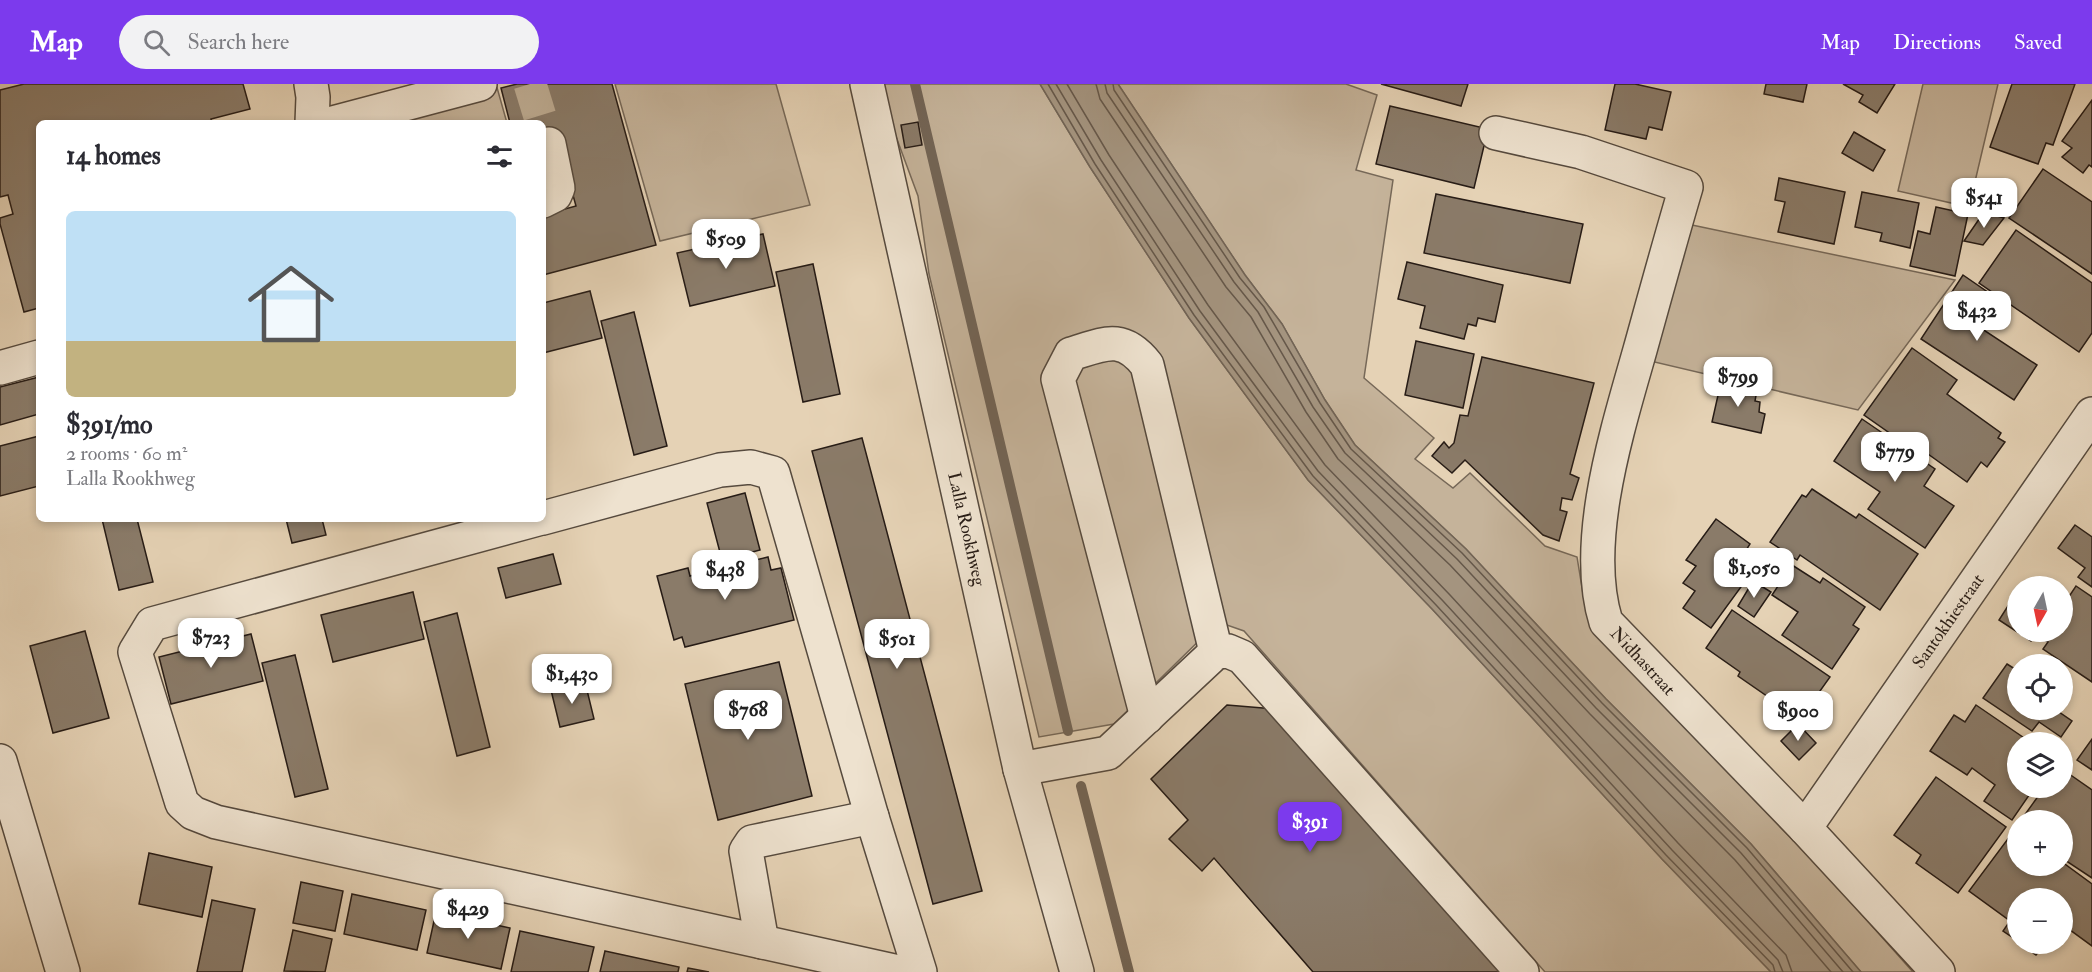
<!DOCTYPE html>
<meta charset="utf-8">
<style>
:root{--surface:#fff;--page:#f2f2f3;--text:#2b2b33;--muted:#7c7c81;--line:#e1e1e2;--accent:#7c3aed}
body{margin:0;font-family:"IM FELL Double Pica",serif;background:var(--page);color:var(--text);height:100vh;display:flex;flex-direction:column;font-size:22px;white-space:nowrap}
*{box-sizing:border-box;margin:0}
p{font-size:20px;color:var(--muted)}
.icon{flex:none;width:33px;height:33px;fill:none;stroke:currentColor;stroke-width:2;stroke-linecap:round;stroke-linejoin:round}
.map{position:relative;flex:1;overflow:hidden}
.side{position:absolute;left:36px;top:36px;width:510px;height:402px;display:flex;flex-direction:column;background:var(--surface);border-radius:9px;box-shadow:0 3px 9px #0003}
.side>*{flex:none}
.needle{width:39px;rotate:189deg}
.controls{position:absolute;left:2007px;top:492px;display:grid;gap:12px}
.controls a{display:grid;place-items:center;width:66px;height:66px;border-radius:50%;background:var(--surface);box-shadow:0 3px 9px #0003;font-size:30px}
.price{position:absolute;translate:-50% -51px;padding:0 14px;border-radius:12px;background:#fff;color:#222;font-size:20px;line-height:39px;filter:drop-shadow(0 2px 3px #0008)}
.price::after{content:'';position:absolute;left:50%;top:36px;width:18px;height:14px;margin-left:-9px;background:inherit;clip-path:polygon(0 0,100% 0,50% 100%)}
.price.current{background:var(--accent);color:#fff}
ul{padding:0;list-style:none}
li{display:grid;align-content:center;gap:12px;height:318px;padding:0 30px}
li+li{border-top:2px solid var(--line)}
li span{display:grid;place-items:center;height:186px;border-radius:9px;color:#555}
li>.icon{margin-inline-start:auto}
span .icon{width:108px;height:108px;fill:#fffc;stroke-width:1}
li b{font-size:26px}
h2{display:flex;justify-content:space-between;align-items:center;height:72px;padding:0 30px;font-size:26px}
header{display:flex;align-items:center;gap:36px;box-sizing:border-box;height:84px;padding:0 30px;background:var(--accent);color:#fff}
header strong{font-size:28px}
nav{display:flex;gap:33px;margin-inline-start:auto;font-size:21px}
.search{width:420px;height:54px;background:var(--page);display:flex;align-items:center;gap:15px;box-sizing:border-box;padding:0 21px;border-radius:33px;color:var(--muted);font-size:22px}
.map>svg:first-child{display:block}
</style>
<header>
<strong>Map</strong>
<div class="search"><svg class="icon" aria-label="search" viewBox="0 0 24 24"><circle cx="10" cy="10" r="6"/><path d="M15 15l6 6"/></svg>Search here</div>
<nav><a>Map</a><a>Directions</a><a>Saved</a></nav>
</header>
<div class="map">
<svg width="2092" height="888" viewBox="0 0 2092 888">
<rect width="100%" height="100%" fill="#e5d2b5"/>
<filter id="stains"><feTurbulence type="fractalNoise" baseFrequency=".00333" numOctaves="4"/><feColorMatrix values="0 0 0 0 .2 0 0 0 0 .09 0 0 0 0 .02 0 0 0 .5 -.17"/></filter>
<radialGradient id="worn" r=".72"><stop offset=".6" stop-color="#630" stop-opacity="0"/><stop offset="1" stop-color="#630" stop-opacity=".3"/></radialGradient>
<g fill="#c5b39a" stroke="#766858" stroke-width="1.5">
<path d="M467,0h29l11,39h-181z"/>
<path d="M615,0h161l34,121 -150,36z"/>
<path d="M881,0h159l50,83 99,151 119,162 125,130 229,249 109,113h-226l-301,-341 -17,-6 -17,5 -96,94 -75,13 -110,-463 -11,-78 -37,-100z"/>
<path d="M1118,0h228l31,11 -21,75 37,10 -29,198 70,60 -19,21 38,29 17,-15 75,73 32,11 8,49 11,27 235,247 82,92h-52l-110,-128 -145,-145 -140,-150 -111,-104 -30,-45 -43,-76 -37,-49z"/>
<path d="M1923,0h75l-29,123 -71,-16z"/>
<path d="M1692,141l263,55 -97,130 -212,-50z"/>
</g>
<path fill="#a4947f" stroke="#726455" stroke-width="1.5" d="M1040,0h78l127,191 37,49 43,76 30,45 111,104 140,150 145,145 110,128h-90l-109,-113 -229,-249 -125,-130 -119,-162 -99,-151z"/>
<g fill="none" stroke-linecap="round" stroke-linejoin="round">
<g stroke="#66584a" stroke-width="1.5">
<path d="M1048,0l47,80 99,151 119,161 124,130 229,249 107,110 2,7"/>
<path d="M1056,0l45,76 99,151 118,160 125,130 229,249 106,110 5,12"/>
<path d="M1067,0l42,71 99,150 117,160 125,130 228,248 108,112 6,17"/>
<path d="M1096,0l4,15 126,188 25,30 55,95 32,47 112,106 140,149 145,146 96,112"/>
<path d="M1105,0l2,9 127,189 24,30 55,95 32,46 112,106 139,149 145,145 102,119"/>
<path d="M1113,0l1,6 126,188 24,29 56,96 31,46 111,104 140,150 145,145 106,124"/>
</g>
<g stroke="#726455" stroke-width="10">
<path d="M915,0l153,647"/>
<path d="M1081,702l48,186"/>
</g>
</g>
<g fill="#8a7b69" stroke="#271c16" stroke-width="1.5">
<path d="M24,0h219l7,25 -39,10 1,4h-173v185l-15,4 -24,-88v-6l13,-4 -5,-19 -8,2v-107z"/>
<path d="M517,0h95l44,161 -113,30v-60l33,-9 -18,-65 -15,4v-22h-33l-9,-35z"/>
<path d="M1381,0h87l-7,22z"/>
<path d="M1615,0h20l36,8 -9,38 -13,-3 -3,12 -41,-9z"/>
<path d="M1766,0h41l-4,18 -39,-8z"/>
<path d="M1843,0h52l-18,29 -18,-11 4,-7z"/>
<path d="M2012,0h63l-22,61 -7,-2 -8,21 -48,-17z"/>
<path d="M2092,16v67l-3,-2 -6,8 -21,-16 10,-9 -10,-7z"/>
<path d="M1390,22l98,23 -14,59 -98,-24z"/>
<path d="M918,38l4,23 -17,3 -4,-23z"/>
<path d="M1854,48l31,18 -12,21 -31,-18z"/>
<path d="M2043,85l49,33v72l-83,-56z"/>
<path d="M1779,94l66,14 -11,52 -56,-12 7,-30 -10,-2z"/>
<path d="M1862,108l57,11 -9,45 -30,-7 2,-8 -27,-6z"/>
<path d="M1436,110l147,30 -13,59 -146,-30z"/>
<path d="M1936,123l32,7 -13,62 -45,-10 8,-35 12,3z"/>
<path d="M1984,128l20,6 -21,27 -19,-4z"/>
<path d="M2016,146l76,53v50l-13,19 -100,-69z"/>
<path d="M763,150l12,52 -85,20 -13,-53z"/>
<path d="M1407,178l96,23 -8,37 -17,-4 -2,8 -8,-2 -4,15 -44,-11 5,-22 -27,-7z"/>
<path d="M813,180l27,130 -37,8 -27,-130z"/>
<path d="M1963,191l26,18 -19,28 67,44 -23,35 -93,-61z"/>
<path d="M590,207l12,47 -59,15v-50z"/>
<path d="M634,228l33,134 -33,9 -33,-134z"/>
<path d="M1416,257l58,13 -11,54 -58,-13z"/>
<path d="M1912,264l45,32 -10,14 54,39 -3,5 7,4 -18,25 -6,-5 -14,20 -53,-38 -3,4 -47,-33z"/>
<path d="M1482,273l112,26 -24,91 9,4 -7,22 -10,-2 -2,12 7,2 -8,29 -16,-6 -78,-75 -13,13 -20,-17 12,-14 5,6 5,-5 6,-28 8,1z"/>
<path d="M39,293v37l-39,11v-38z"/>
<path d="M1721,298l36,8 -2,11 5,1 -1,10 6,2 -4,19 -49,-11z"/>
<path d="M1862,335l73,50 -11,17 30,20 -29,42 -57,-39 12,-17 -46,-31z"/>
<path d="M39,352v50l-39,10v-50z"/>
<path d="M862,354l120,453 -49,13 -121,-453z"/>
<path d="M1812,405l44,29 3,-4 59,40 -38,56 -80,-55 -3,5 -27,-18 32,-47 4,2z"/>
<path d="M745,409l15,57 -38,10 -15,-57z"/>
<path d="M102,435h35l16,63 -34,8z"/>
<path d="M286,435h36l4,16 -34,8z"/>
<path d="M1716,435l34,25 -7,11 14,10 -46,63 -28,-20 12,-17 -12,-8 13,-17 -10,-6z"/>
<path d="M2075,441l17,12v50l-14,-10 7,-9 -27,-20z"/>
<path d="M553,470l8,30 -55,14 -8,-30z"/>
<path d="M768,473l3,13 10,-2 13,52 -109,27 -3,-10 -8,3 -17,-64 31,-8 2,8z"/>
<path d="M1792,481l28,18 3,-5 42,29 -12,18 6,4 -27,40 -50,-34 16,-23 -26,-17z"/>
<path d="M1753,497l18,11 -17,25 -16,-11z"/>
<path d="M2076,502l16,11v85l-49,-33 5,-7 -7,-4 4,-6h17v-25z"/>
<path d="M413,508l11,47 -91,23 -12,-47z"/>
<path d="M2015,511l3,1v36h20l-7,9 -32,-21z"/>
<path d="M1732,526l98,67 -30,42 -62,-43 2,-4 -34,-24z"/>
<path d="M457,529l33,134 -33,9 -33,-134z"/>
<path d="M85,547l24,87 -56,15 -23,-87z"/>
<path d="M251,550l12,47 -92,23 -12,-47z"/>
<path d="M295,571l33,134 -33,8 -33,-134z"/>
<path d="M779,578l33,134 -94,24 -33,-136z"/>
<path d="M2007,580l11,7v39h38l16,11 -11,16 -22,-15 -7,9 -49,-33z"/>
<path d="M585,598l9,37 -34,8 -9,-37z"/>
<path d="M1227,621l47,4 234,263h-195l-99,-114 -12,13 -33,-32 19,-19 -37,-41z"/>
<path d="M1976,621l54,37h-12v46h16l-22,32 -28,-19 11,-16 -23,-17 -5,7 -37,-24 24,-36 11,7z"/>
<path d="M1798,640l18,19 -17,17 -18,-19z"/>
<path d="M2092,655v31l-15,-10z"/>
<path d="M2062,685l30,21v88l-30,-20v-38h-41l23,-32h18z"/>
<path d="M1936,693l70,50 -48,66 -42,-30 5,-8 -27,-20z"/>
<path d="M2016,744l2,38h44v-4l30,22v62l-30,-22v-26h-44v43l-15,-10 7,-10 -41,-30z"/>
<path d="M149,769l63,14 -10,50 -63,-13z"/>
<path d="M301,798l42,9 -8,40 -42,-8z"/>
<path d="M352,810l74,16 -9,40 -73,-16z"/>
<path d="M212,816l43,9 -13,63h-45z"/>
<path d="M436,828l74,16 -9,41 -74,-16z"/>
<path d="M293,846l39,9 -7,33 -41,-1z"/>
<path d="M520,847l74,16 -6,25h-77z"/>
<path d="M2020,860h25l-9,11z"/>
<path d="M605,867l74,16 -1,5h-78z"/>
<path d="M688,884l21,4h-22z"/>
</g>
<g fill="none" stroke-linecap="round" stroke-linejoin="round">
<path stroke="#bfae95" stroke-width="33" stroke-dasharray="33 16" stroke-linecap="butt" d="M530,0l12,39"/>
<g stroke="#564a3e" stroke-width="36">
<g id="minor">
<path d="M311,0l2,13 -1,26"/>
<path d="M867,0l153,685 57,203"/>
<path d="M333,39l147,-39"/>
<path d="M1496,49l85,19 105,35c-16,54 -31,109 -46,163 -22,78 -59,192 -34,272l199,206 133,144"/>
<path d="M543,117l12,-6 3,-7 -9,-44"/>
<path d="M0,284l39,-11"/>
<path d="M543,434l177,-48 31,-3 22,6 99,344 48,155"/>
<path d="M538,435l-386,105 -17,28 47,151 11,10 23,9 683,150"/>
<path d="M1147,633l-89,-338 13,-25c33,-10 51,-21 76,11l69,287"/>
<path d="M0,677l63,211"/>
<path d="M1020,685l88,-16 108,-101 12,-1 14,6 280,315"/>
<path d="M1805,744l287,-414"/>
<path d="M762,858l-16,-91 6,-9 120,-25"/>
</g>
</g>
<use href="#minor" stroke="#eee2cf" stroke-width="33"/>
</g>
<g text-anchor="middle" stroke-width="5" stroke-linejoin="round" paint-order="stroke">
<g font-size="18" fill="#271c16" stroke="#eee2cf">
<text transform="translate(967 445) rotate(77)" y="6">Lalla Rookhweg</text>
<text transform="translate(1948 537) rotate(-55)" y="6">Santokhiestraat</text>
<text transform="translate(1643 577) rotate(47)" y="6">Nidhastraat</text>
</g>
</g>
<rect width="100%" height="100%" filter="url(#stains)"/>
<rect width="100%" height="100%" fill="url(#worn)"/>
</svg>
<div class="controls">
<a><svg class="needle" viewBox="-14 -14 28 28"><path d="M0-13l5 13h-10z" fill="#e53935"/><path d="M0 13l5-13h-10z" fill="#7c7c81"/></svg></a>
<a><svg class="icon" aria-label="locate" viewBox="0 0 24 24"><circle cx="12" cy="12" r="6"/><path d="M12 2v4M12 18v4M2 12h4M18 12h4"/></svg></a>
<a><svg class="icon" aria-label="layers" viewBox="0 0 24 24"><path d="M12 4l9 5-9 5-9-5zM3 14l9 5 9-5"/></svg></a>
<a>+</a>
<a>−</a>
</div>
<b class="price" style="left:1984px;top:145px">$541</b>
<b class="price" style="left:726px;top:186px">$509</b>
<b class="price" style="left:1977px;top:258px">$432</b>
<b class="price" style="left:1738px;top:324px">$799</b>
<b class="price" style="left:1895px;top:399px">$779</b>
<b class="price" style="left:1754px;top:515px">$1,050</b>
<b class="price" style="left:725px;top:517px">$438</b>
<b class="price" style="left:211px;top:585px">$723</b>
<b class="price" style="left:897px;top:586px">$501</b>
<b class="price" style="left:572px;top:621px">$1,430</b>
<b class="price" style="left:748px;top:657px">$768</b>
<b class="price" style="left:1798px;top:658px">$900</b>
<b class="price current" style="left:1310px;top:769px">$391</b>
<b class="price" style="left:468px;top:856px">$429</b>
<section class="side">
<h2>14 homes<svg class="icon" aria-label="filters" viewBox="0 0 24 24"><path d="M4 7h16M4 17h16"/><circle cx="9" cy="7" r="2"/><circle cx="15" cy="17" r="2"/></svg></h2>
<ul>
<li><span style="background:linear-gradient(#bfe0f5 70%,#c2b280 0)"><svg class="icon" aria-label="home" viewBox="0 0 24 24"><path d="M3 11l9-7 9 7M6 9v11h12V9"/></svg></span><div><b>$391/mo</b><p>2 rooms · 60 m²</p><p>Lalla Rookhweg</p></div></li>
</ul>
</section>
</div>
